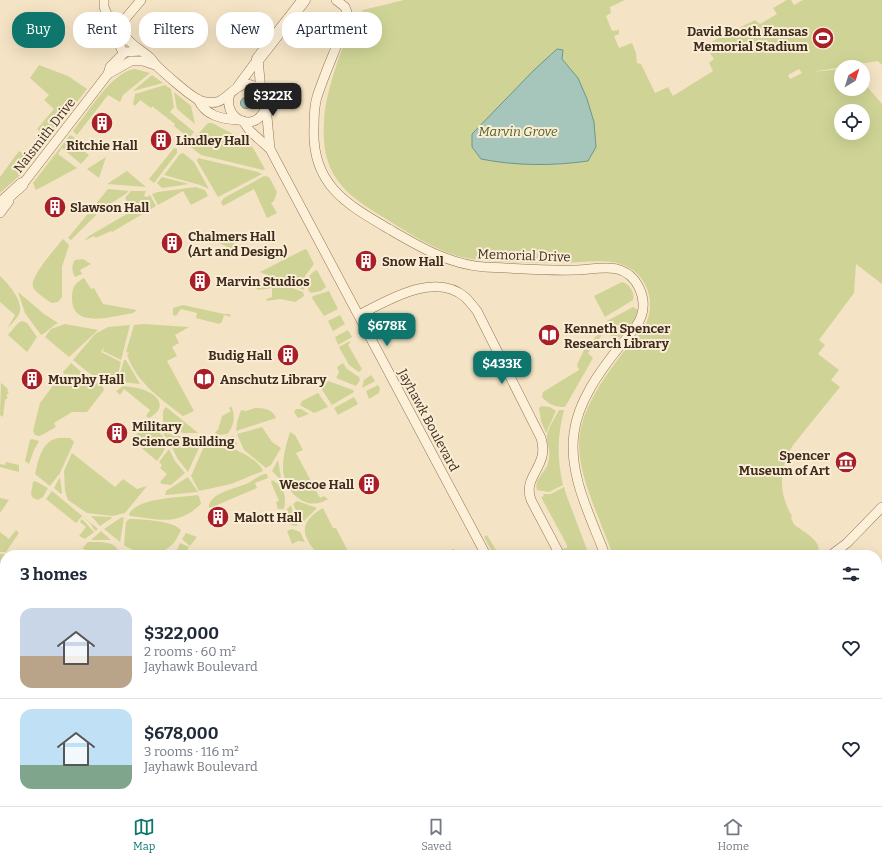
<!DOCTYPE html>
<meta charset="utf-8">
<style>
:root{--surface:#fff;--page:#f2f2f3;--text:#1f2937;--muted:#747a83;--line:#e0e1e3;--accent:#0f766e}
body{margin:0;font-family:Bitter,serif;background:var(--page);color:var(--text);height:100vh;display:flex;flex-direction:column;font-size:15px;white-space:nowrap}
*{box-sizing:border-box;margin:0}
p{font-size:13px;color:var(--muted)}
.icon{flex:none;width:22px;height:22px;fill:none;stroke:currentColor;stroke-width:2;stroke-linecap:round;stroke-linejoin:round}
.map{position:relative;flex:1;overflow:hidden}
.sheet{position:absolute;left:0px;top:550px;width:882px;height:256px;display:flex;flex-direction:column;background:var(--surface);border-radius:16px 16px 0 0;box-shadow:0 4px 16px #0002}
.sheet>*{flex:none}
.banner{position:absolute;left:12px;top:12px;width:400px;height:36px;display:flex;gap:8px}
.needle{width:26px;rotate:38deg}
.buttons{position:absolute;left:834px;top:60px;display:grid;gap:8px}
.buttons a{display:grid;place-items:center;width:36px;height:36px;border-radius:50%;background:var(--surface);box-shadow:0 4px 16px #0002;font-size:20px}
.price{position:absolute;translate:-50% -34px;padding:0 9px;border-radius:8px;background:var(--accent);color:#fff;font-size:13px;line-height:26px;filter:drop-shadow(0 1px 2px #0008)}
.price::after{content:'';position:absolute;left:50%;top:24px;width:12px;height:9px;margin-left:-6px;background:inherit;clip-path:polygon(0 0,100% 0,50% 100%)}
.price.on{background:#222;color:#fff}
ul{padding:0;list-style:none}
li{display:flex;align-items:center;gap:12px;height:100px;padding:0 20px}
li+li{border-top:1px solid var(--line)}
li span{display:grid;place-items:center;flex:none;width:112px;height:80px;border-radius:12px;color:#555}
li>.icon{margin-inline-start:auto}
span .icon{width:48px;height:48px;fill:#fffc;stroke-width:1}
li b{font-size:17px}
h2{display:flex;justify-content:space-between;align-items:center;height:48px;padding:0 20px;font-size:17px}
.chip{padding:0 14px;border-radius:16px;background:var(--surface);box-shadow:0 4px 16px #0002;font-size:14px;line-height:36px}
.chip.on{background:var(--accent);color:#fff}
.menu{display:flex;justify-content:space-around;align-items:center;height:56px;border-top:1px solid var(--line);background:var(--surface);font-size:11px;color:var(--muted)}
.menu a{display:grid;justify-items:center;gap:2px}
.menu .on{color:var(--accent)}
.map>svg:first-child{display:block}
</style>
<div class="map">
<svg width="882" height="806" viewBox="0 0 882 806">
<rect width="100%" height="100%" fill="#f4e3c4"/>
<g fill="#cfd496" fill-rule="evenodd">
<path d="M404,0h221l-15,7 1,6 -5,3 6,15 7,-1v4l-5,2 5,12 13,-5 4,10 1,10 4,1 14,29 13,-6 5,9 40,-25 -4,-8 5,-4 -9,-14 50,-25 5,4 17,-10 -4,-6 14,-8h4l3,5 9,-5h79v65l-4,-4 -66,11 29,-3v20h22v-7l19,22v180l-26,-20 -2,29 -35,47 6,5 -7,9 21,16 -8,10 9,7 -47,58c-14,24 -15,48 -1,71l-1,2c2,3 2,6 5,8 9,7 27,15 22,29h-205c-11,-31 -34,-77 -34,-110 0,-33 24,-66 43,-91 8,-11 20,-21 25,-33 5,-13 4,-28 -4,-40 -6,-10 -18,-17 -30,-19 -16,-2 -33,0 -49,1 -29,0 -75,0 -103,-6 -30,-8 -57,-27 -83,-43 -40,-24 -57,-45 -54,-93 1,-29 21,-88 39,-111zM799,69l3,4 -12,6 -2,-4zM841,111h22v22h-22z"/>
<path d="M39,65l29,11 19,13 -68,87 -19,17v-16l19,-26 7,4 10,-14 5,1 5,-6 -9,-7 17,-20 -10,-9 5,-5 -19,-17z"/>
<path d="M135,69l15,4 -27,22 -3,7 -12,-7 -31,40 -4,-4c14,-17 39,-60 62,-62z"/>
<path d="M152,75l11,8 -30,8 1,-1z"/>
<path d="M165,85l6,4 3,18 -4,5 24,20 -7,9 -5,-3 2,-4 -10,-8 1,-2 -23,-18 -1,2 -11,-8 -5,6 -2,-2 2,-10z"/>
<path d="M174,92l17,14 4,18 -18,-15z"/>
<path d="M208,123h4l36,19 5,6 12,21 -2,1 -62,-15 -13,-10z"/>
<path d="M70,135l5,3 -3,4 17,13 -8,9 -19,-16 -4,6 19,14 -41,22 -3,-7z"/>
<path d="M174,148l3,1v4l-23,30 -5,-4z"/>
<path d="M183,153l11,9 15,27 -9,-4 -36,-10 16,-21z"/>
<path d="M106,157l-7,21 -12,-9z"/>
<path d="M198,158l60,14 4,2 -44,23 -21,-36z"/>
<path d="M127,171l19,16 -39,-3z"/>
<path d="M264,176l5,1 8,15 -3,9 -3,2 6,10 -10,5 -13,-29 -31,17 -2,-4 3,-4z"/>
<path d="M162,177l27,7 -27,4 -5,-5z"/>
<path d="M196,187l9,3 3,6 -17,9 -8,-14 -25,14 -6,-11 6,-2z"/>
<path d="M108,189l21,2 -5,4 -22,14 -31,31 -3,-2z"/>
<path d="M131,191h15l-2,5 3,1 3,-2 6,11 -44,26 -1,-1 -15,7 -2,-2 -10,5 5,-5 43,-25 -7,-13z"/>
<path d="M229,236l8,11 -1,4 -17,-8z"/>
<path d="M63,239l6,6 -7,22v30l-4,5 -6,1c-5,-3 -17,-11 -19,-16 -4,-10 24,-40 30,-48z"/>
<path d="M305,249l2,1 7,14 -9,12 -1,14 -44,-18z"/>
<path d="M83,259l8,5 -11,6 2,4 -7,3c-3,-5 -4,-11 0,-17z"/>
<path d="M317,270l9,17 -5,4 -10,2 -2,-2c-3,-8 -1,-18 8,-21z"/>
<path d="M0,276c8,7 25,27 19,38 -3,6 -9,11 -12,15l8,-14 -15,-13z"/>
<path d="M263,277l40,15 1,4 -9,6 -15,-3 -13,2 -1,-2 6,-2v-9l-14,2 -5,-4z"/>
<path d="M84,278l7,11 3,-1 9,16 34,6 -4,3c-20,3 -61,17 -61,-15 0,-11 3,-15 12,-20z"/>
<path d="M622,282c8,2 13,11 11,18l-28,17 -11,-21z"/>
<path d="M329,291l9,18 -14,7 -12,-18 1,-2z"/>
<path d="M18,292l26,22 14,9c-6,3 -13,11 -17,12l-16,-22z"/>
<path d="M183,305l41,9h6l1,3 -7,-2 -2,7 -3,2 -23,-6 1,-5 -16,-4 -5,7 -3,-1v-7z"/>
<path d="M633,307l5,3 -4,10 -15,18 -2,-2 -5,1 -7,-8 4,-3 -2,-5z"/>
<path d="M340,315l5,9 -12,7 -5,-10z"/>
<path d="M22,321l5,2 10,14 -10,15 -19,-17 10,-12z"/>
<path d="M65,324l33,6 -29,27 -24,-20 6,-8z"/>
<path d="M144,324l45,3 -14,8 4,8 -7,4 5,9 -10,5 27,50 -11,5c-22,-17 -46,-33 -56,-61l2,-2 -3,-1 8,-27z"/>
<path d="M130,325l-9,35 -18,-9 1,-4 -3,5 20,10 -3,12 -2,-1 -3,6c-14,5 -30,-11 -40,-19l22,-26 13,-7z"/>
<path d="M348,330l4,7 -14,8 -3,-8z"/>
<path d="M600,332l2,3 -14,18 5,5 -28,49c-9,0 -16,-2 -23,-10l1,-5 36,-22 -2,-5 8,-17z"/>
<path d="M350,341v2l-2,2 14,24 -3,3 -10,-7 -10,-18z"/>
<path d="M124,360h2l14,24 -19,-2 -1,-8z"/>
<path d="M71,363l14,12 -21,-1 -1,-2z"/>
<path d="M343,363l4,6 12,8 1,3 -4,6 -20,-8 3,-5 -2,-6z"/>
<path d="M371,375l4,6 -13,7 2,-8z"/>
<path d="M67,377l24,2 12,8 1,3 -17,22h-15l-18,11 2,4 -16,9 -5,-1 -2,-4 7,-28 18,-24z"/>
<path d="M328,381l25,9 1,2 -22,13 -11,-17z"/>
<path d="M1,383l7,6 -1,2 2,1 -3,4 2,1 -3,3 -2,17 -3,-2z"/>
<path d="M378,385l2,3 -1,5 -10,6 -3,-8z"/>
<path d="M123,386c6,1 12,1 18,3 17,5 28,18 8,29l-3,-2 4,-6 -26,-21 -4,6 -4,-4z"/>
<path d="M318,393l10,14 -14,6 -14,-8 2,-4z"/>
<path d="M354,397l4,7 -20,11 -4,-7z"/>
<path d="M231,406c5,9 3,21 -4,28l-9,1 -3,-3 3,-2 4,-14 9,-5 -2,-3z"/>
<path d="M541,406l9,1 6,4 -10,22 -5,-12 -2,-13z"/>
<path d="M166,407l31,25 1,1h-14l-21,-6v-16z"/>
<path d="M255,408c9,0 18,1 21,10l-40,13 1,-9 4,-12 5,1z"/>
<path d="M296,409h5l8,5 -11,4 -4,-6z"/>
<path d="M559,410h5c-7,28 -7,47 -1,75l-14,7 -12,-2c-3,-10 6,-16 10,-24 6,-15 -1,-21 0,-31 2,-9 8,-17 12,-25z"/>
<path d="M146,422c19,16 28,17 11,39l-25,-21z"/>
<path d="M262,427l10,15 9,6 -10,17 -5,3 -22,-18 -7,-16z"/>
<path d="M290,432l5,3 8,15 -7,3 24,45 4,-2 4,3c-23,15 -46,-10 -45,-33 0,-11 4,-24 7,-34z"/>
<path d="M164,433h1l19,4 -13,7 -7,-9z"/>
<path d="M233,436l4,8 -1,2 -13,-6z"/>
<path d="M58,438h12l4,4 -14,31 -10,13 -15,-12c4,-15 6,-32 23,-36z"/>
<path d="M32,439l7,2 -5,9 -5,14 -4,-3 5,-21z"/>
<path d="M187,439h16l-15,33 -11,-14 -5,-11z"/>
<path d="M209,441c14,2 49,16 54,30l-32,13 -32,7 -8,-15 14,-32z"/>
<path d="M169,449l6,12 10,12 -14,12 -9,-1 -2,-2 7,-8 -7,-6 2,-3 -3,-3z"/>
<path d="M72,453l43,34 8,-8 14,10 10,-3 -22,27 -13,3 -25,-3 -19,-13 -3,-9 -1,-20z"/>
<path d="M278,460l3,17 -1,2 -8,-8z"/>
<path d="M6,462l13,3v7l-19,-5v-3l5,1z"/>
<path d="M264,474h3l1,4 -13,5 2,5 -40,17 1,4 -4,2 -2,-4 -3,1c-1,-16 31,-20 41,-26 5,-3 8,-6 14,-8z"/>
<path d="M60,477l2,16 -1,1 -7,-6z"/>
<path d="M188,477l10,15 -33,3 1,-4z"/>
<path d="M272,480c12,6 15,17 12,29h-6l-2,-7 3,-1 -8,-19z"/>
<path d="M35,481l13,7 -5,9 -5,3 -5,-2 -2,-4 2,-12z"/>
<path d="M564,487l2,7 23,61h-19l-8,-6 5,-1v-3l-26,-48 3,-1 -1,-2h8z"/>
<path d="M52,491l46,38 -3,2 -5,-8 -8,-7 -6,7 -30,-24z"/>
<path d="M197,495l2,1 2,8c-25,23 -40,15 -71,12l-1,-2c10,-17 50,-16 68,-19z"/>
<path d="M0,498l9,2 -9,13z"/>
<path d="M297,501l20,7 -15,15 -9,-19z"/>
<path d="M291,505l6,20v1l-6,-1 -4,-6 1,-9h-2z"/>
<path d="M323,508l10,20h3l14,27h-31c-19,-20 -20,-33 4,-47z"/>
<path d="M91,516l20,1 1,1 -12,8z"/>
<path d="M122,517l2,1 -4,24 -16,-13z"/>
<path d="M82,519l12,13 -9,7 -6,-3 7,-9 -6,-5z"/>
<path d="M129,519c11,0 46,2 52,11 -3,7 -7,14 -13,18 -12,9 -33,5 -44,-3l2,-23z"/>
<path d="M292,529l8,3 5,10 -7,-1 -6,3 -5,-13z"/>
<path d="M16,530l3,3 -13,19h-6v-20l9,7z"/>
<path d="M101,531l10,9h-20l9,-8z"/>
<path d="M186,533l11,4 -7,9 -8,-7z"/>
<path d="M487,535l12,20h-5l-10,-18z"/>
<path d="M88,542c12,0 29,-2 32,13h-28l-8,-6h-2z"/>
<path d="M180,543l9,4 -5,8h-9z"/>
<path d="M454,549l6,6h-18l11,-6z"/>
<path d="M0,554l10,1h-5v18l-5,-4z"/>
<path d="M85,801h36l-4,5h-26z"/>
<path d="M369,801h35l7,5h-33l-3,-2 -9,2z"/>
<path d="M475,801h16l1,5h-12z"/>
<path d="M639,801h48v1l-3,4h-43z"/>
</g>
<g fill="#a6c6bb" stroke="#6c968a">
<path d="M557,49l6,1 -1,9 16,19 9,21 7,23 2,25 -8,14c-35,5 -72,5 -107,-2l-9,-12v-13l62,-64z"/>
<circle cx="246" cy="103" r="5.5"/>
</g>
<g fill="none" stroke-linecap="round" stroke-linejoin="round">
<g stroke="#917457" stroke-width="10">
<g id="minor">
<path d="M104,0v7l19,46"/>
<path d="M336,0l9,7 3,8c-9,28 -22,54 -31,82 -3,9 -3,21 -3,30 -3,57 32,77 75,102 31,18 59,35 95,38 30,1 61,4 91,3 13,0 28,-4 42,-1 20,5 31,29 24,48 -4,11 -14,20 -21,29 -20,25 -42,55 -46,87 -6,42 17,84 31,122"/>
<path d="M124,22c-2,5 -2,9 1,14 6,9 15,13 23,20 4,2 5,6 8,9 7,7 34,31 43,35 4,2 13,3 18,2 14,-4 21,-25 39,-15 4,2 8,6 9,11 1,5 1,11 -2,15 -12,20 -41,4 -33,-19"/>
<path d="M120,25l21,-25"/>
<path d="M258,59l3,32"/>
<path d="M108,74l23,-13h12l12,4"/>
<path d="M238,86l20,-27"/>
<path d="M198,99c7,17 24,20 41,21"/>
<path d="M266,106l4,43"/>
<path d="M243,121l7,10 20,18 216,406"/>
<path d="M19,189l89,-115 2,-7 15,-15 15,-1"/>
<path d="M0,213l9,-12"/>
<path d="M359,315c28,-14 75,-44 106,-18 4,4 8,9 12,14l64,127c9,29 -19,37 -10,62l29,55"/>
<path d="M831,555l16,-12 35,-36"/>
<path d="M0,579l5,4"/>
<path d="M877,669l5,-5"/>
<path d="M877,756l5,4"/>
<path d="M282,801l7,5"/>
<path d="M500,801l1,5"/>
<path d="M779,806v-5"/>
</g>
</g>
<g stroke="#917457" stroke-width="13">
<g id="tertiary">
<path d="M258,59l46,-59"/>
<path d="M0,204l22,-20"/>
</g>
</g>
<use href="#minor" stroke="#fdf0d9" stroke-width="9"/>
<use href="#tertiary" stroke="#fdf0d9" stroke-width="12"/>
</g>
<defs>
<g id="stadium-disc" transform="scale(1.15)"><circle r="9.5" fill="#a81f27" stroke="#faedd5"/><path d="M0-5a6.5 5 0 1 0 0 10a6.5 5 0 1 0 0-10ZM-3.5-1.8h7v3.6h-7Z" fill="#fff"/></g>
<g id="building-disc" transform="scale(1.15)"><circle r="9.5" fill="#a81f27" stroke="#faedd5"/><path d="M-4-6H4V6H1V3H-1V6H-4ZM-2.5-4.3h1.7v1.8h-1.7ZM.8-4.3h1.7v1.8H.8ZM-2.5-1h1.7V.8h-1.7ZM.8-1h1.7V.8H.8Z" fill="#fff"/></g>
<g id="library-disc" transform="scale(1.15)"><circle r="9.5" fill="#a81f27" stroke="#faedd5"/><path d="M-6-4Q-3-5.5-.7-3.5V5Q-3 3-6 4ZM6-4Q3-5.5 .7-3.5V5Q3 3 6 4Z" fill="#fff"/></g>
<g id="museum-disc" transform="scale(1.15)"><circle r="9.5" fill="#a81f27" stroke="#faedd5"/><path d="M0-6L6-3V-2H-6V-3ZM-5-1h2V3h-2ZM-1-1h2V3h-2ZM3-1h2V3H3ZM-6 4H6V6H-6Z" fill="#fff"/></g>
</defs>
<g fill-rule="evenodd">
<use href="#stadium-disc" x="823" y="38"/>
<use href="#building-disc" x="102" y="123"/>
<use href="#building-disc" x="161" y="140"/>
<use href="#building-disc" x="55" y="207"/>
<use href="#building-disc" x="172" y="243"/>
<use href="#building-disc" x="366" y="261"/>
<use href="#building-disc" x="200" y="281"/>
<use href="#library-disc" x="549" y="335"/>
<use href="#building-disc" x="288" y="355"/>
<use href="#building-disc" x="32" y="379"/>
<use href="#library-disc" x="204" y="379"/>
<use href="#building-disc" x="117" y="433"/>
<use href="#museum-disc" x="846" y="462"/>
<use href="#building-disc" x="369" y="484"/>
<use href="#building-disc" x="218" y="517"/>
</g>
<g text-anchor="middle" stroke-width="4" stroke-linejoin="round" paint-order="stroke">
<g font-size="13" font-weight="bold" fill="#3f2c1d" stroke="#faedd5" text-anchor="start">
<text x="808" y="36" text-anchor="end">David Booth Kansas<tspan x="808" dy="15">Memorial Stadium</tspan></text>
<text x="176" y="145">Lindley Hall</text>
<text x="102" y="150" text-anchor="middle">Ritchie Hall</text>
<text x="70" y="212">Slawson Hall</text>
<text x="188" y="241">Chalmers Hall<tspan x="188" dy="15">(Art and Design)</tspan></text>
<text x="382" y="266">Snow Hall</text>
<text x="216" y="286">Marvin Studios</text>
<text x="564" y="333">Kenneth Spencer<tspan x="564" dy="15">Research Library</tspan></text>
<text x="272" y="360" text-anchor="end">Budig Hall</text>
<text x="48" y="384">Murphy Hall</text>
<text x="220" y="384">Anschutz Library</text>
<text x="132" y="431">Military<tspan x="132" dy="15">Science Building</tspan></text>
<text x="830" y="460" text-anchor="end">Spencer<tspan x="830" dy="15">Museum of Art</tspan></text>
<text x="354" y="489" text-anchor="end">Wescoe Hall</text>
<text x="234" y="522">Malott Hall</text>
</g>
<g font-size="13" font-style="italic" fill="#525f21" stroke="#faedd5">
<text x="518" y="136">Marvin Grove</text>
</g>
<g font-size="13" fill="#3f2c1d" stroke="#faedd5">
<text transform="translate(44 135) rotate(-52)" y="5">Naismith Drive</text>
<text transform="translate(524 255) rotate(2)" y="5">Memorial Drive</text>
<text transform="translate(429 420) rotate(62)" y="5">Jayhawk Boulevard</text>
</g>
</g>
</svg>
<div class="buttons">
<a><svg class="needle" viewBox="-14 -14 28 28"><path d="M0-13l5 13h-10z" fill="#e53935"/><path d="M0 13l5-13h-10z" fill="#747a83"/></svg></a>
<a><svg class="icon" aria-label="locate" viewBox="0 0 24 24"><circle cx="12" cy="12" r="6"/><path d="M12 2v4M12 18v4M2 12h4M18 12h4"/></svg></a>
</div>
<b class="price on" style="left:273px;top:117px">$322K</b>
<b class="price" style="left:387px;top:347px">$678K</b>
<b class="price" style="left:502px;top:385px">$433K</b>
<div class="banner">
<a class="chip on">Buy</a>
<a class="chip">Rent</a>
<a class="chip">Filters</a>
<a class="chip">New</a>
<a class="chip">Apartment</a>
</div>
<section class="sheet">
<h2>3 homes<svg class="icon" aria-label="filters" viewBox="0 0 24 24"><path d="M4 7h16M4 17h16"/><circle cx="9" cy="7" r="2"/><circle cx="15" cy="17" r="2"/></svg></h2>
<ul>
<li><span style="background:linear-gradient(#c9d6e8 60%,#b9a48a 0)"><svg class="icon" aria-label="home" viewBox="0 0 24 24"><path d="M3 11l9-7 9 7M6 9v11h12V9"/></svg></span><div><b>$322,000</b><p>2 rooms · 60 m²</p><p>Jayhawk Boulevard</p></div><svg class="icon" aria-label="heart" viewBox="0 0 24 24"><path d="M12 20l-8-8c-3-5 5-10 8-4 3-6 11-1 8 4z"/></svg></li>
<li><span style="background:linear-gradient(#bfe0f5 70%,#7fa58c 0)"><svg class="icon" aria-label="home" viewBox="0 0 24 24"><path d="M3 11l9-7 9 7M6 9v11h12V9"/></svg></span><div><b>$678,000</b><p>3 rooms · 116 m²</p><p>Jayhawk Boulevard</p></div><svg class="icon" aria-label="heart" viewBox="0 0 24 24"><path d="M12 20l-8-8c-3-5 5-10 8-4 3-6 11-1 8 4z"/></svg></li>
</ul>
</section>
</div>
<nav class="menu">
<a class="on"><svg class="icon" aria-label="map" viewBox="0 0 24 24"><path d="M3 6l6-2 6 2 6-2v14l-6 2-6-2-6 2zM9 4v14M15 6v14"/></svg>Map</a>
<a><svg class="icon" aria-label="saved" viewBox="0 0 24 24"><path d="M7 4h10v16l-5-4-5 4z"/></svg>Saved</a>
<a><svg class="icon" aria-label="home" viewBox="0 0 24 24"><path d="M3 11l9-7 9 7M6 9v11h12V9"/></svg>Home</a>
</nav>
